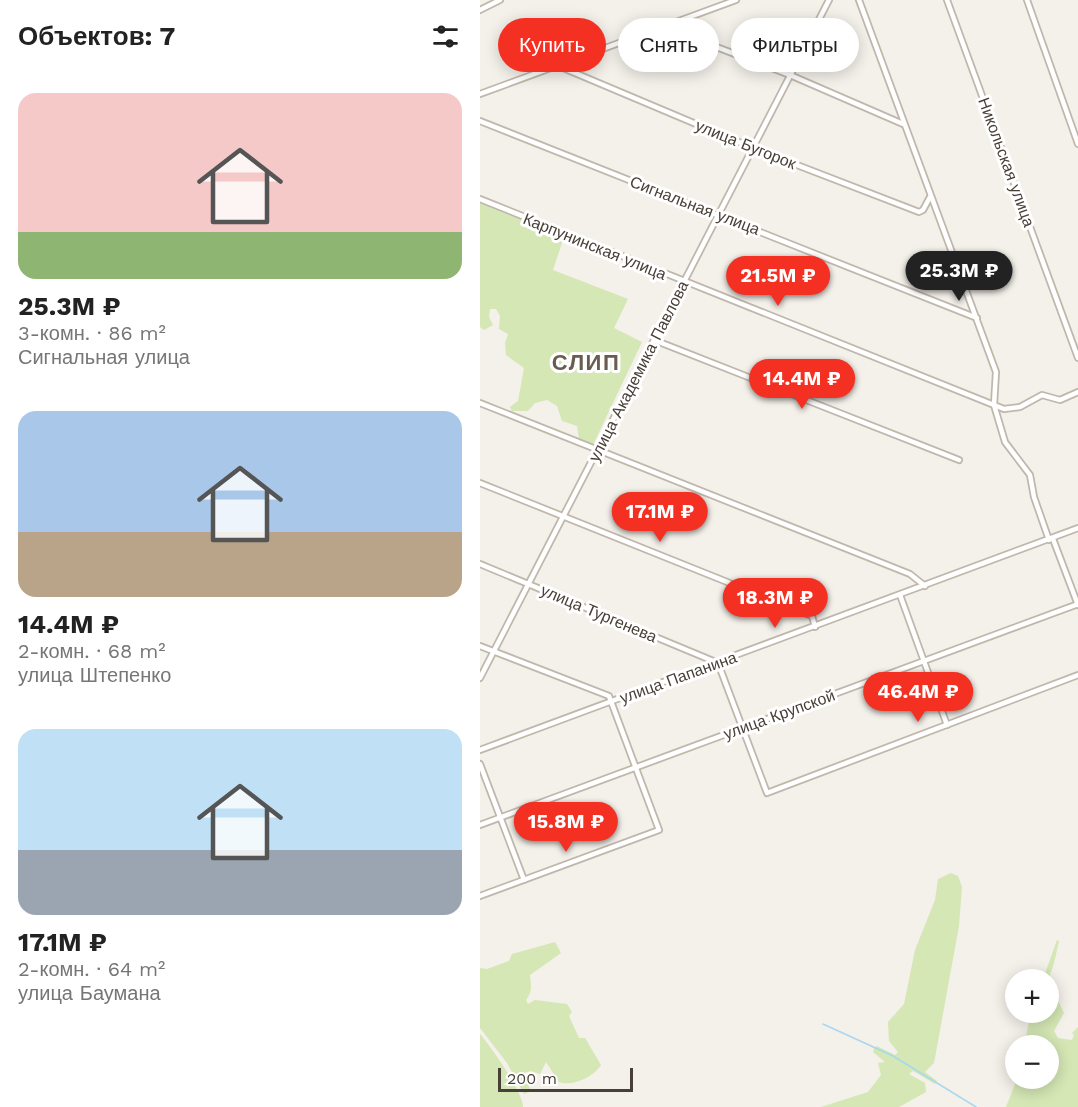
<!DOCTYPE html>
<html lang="ru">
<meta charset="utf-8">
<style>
:root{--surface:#fff;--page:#f6f6f6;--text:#222;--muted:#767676;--accent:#f33021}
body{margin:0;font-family:"Work Sans",sans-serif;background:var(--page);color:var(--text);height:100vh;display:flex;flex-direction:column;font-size:22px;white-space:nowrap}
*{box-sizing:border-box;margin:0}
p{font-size:20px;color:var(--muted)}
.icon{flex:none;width:33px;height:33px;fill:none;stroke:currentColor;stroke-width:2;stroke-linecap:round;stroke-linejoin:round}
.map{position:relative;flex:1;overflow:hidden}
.drawer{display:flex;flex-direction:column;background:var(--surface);width:480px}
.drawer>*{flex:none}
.hud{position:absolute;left:18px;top:18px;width:489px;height:54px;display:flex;gap:12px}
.controls{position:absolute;left:525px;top:969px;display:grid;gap:12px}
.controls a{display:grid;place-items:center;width:54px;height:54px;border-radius:50%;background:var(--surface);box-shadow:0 3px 15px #0003;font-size:30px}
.scale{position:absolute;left:18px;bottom:15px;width:135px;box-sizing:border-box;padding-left:6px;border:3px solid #484038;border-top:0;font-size:16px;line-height:21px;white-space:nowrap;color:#484038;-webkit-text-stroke:4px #fff;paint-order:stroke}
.price{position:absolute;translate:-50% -51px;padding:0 14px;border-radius:21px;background:var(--accent);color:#fff;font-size:20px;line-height:39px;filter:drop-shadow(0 2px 3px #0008)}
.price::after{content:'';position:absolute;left:50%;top:36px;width:18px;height:14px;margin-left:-9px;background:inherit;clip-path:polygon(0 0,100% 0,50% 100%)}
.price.on{background:#222;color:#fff}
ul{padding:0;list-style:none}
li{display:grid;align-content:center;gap:12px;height:318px;padding:0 18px}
li span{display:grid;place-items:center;height:186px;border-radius:18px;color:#555}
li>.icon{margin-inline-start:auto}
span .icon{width:108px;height:108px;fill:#fffc;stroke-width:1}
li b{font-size:26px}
h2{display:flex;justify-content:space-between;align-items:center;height:72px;padding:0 18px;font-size:26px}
.tag{padding:0 21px;border-radius:27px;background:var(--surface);box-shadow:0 3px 15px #0003;font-size:21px;line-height:54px}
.tag.on{background:var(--accent);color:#fff}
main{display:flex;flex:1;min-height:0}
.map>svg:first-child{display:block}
</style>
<main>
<section class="drawer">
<h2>Объектов: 7<svg class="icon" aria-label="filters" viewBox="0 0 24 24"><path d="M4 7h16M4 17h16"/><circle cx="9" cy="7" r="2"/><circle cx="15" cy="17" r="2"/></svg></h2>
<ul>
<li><span style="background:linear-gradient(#f6c9c9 75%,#8fb573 0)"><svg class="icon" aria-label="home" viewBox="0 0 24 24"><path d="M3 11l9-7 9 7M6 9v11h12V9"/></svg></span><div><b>25.3M ₽</b><p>3-комн. · 86 m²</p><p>Сигнальная улица</p></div></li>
<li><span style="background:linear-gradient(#a9c7e8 65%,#b9a48a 0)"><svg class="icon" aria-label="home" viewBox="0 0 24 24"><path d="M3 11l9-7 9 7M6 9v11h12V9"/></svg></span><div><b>14.4M ₽</b><p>2-комн. · 68 m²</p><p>улица Штепенко</p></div></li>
<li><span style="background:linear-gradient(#bfe0f5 65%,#9aa5b1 0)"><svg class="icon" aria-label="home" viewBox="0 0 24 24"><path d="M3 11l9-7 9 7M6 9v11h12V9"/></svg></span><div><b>17.1M ₽</b><p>2-комн. · 64 m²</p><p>улица Баумана</p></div></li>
</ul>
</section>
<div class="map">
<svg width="598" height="1107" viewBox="0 0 598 1107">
<rect width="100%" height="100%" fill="#f4f0ea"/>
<g fill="#d4e7b4">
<path d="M0,202l84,35 -11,33 75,29 -14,29 28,14 -49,103 -14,-6 -2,-13 -15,-5 -5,-15 -10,-6 -12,3 -7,8h-16l-2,-4 8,-6 6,-33 -18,-13 -1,-12 3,-9 -9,-5 1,-13 -4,-7h-6l-1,8 4,8 -9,5 -4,-3z"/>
<path d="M471,873l7,3 4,11 -3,39 -25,137 -9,9 12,9 -2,3 -22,-13 -4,3 16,9 1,9 -27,15h-78l47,-15 13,-17 -3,-12 7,-1 -12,-10 1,-4 3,-2 18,9 3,-3 -9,-11 -1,-19 16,-18 11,-54 20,-50 3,-21z"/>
<path d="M577,940l2,1c-3,11 -4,23 -9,33l2,14 12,25 -10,18 4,7 14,2 2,-5 -2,-2 6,-6v80h-72l11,-28 31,-1v-32l-24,-1 7,-32 17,-1v-32l-5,-1z"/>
<path d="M75,942l6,11 -31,22c1,11 3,15 -4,25l2,4 7,-4 32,4 5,8 -3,4 10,22h6l16,27c-7,12 -29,22 -42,17l-13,-20 -6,12 -9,-3 -8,2 8,18 -7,3 -17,-31 -27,-35v-60l7,1 22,-8 3,-7z"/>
<path d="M0,1034c11,13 43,58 43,73h-43z"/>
</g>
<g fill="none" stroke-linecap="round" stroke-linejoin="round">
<path stroke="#a8d7ef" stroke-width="1.5" d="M343,1024l70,32 83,51"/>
<g stroke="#c0b7ac" stroke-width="8">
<g id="minor">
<path d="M379,0l137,372 -2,33 11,37 25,33 4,22 15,43"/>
<path d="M467,0l131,358"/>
<path d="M547,0l51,144"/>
<path d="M0,10l20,-10"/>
<path d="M184,27l126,48 113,49"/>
<path d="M76,65l197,83 166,64 4,-2 7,-13"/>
<path d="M0,94l256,-94"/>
<path d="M0,121l497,197"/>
<path d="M0,199l524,210 16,-2 22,-12 18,5 18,-8"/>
<path d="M174,340l305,120"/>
<path d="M0,403l430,171 15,12"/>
<path d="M0,483l332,133 3,11"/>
<path d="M573,539l25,66"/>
<path d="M0,564l238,99 49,130 311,-118"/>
<path d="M420,595l47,130"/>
<path d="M0,646l129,50 50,134 -179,66"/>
<path d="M0,678l349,-678"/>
<path d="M0,750l598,-222"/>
<path d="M0,764l44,116"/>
<path d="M0,825l598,-221"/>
</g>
</g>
<use href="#minor" stroke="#fff" stroke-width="4.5"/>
</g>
<g text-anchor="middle" stroke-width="6" stroke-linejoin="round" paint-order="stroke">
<g font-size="16" fill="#484038" stroke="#fff">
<text transform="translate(266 144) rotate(22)" y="6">улица Бугорок</text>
<text transform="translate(527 162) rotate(70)" y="6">Никольская улица</text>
<text transform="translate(215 205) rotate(21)" y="6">Сигнальная улица</text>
<text transform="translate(115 246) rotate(22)" y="6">Карпунинская улица</text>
<text transform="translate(158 371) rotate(-63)" y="6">улица Академика Павлова</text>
<text transform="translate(119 613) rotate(23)" y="6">улица Тургенева</text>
<text transform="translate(198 677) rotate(-20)" y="6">улица Папанина</text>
<text transform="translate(299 714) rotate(-20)" y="6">улица Крупской</text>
</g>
<g font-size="22" font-weight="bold" letter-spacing="1.5" fill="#6a5d4f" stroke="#fff">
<text x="106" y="370">СЛИП</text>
</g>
</g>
</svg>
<div class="controls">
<a>+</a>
<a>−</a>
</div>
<div class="scale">200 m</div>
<b class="price on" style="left:479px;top:302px">25.3M ₽</b>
<b class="price" style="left:298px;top:307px">21.5M ₽</b>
<b class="price" style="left:322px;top:410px">14.4M ₽</b>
<b class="price" style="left:180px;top:543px">17.1M ₽</b>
<b class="price" style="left:295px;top:629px">18.3M ₽</b>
<b class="price" style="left:438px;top:723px">46.4M ₽</b>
<b class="price" style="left:86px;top:853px">15.8M ₽</b>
<div class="hud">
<a class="tag on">Купить</a>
<a class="tag">Снять</a>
<a class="tag">Фильтры</a>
</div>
</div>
</main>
